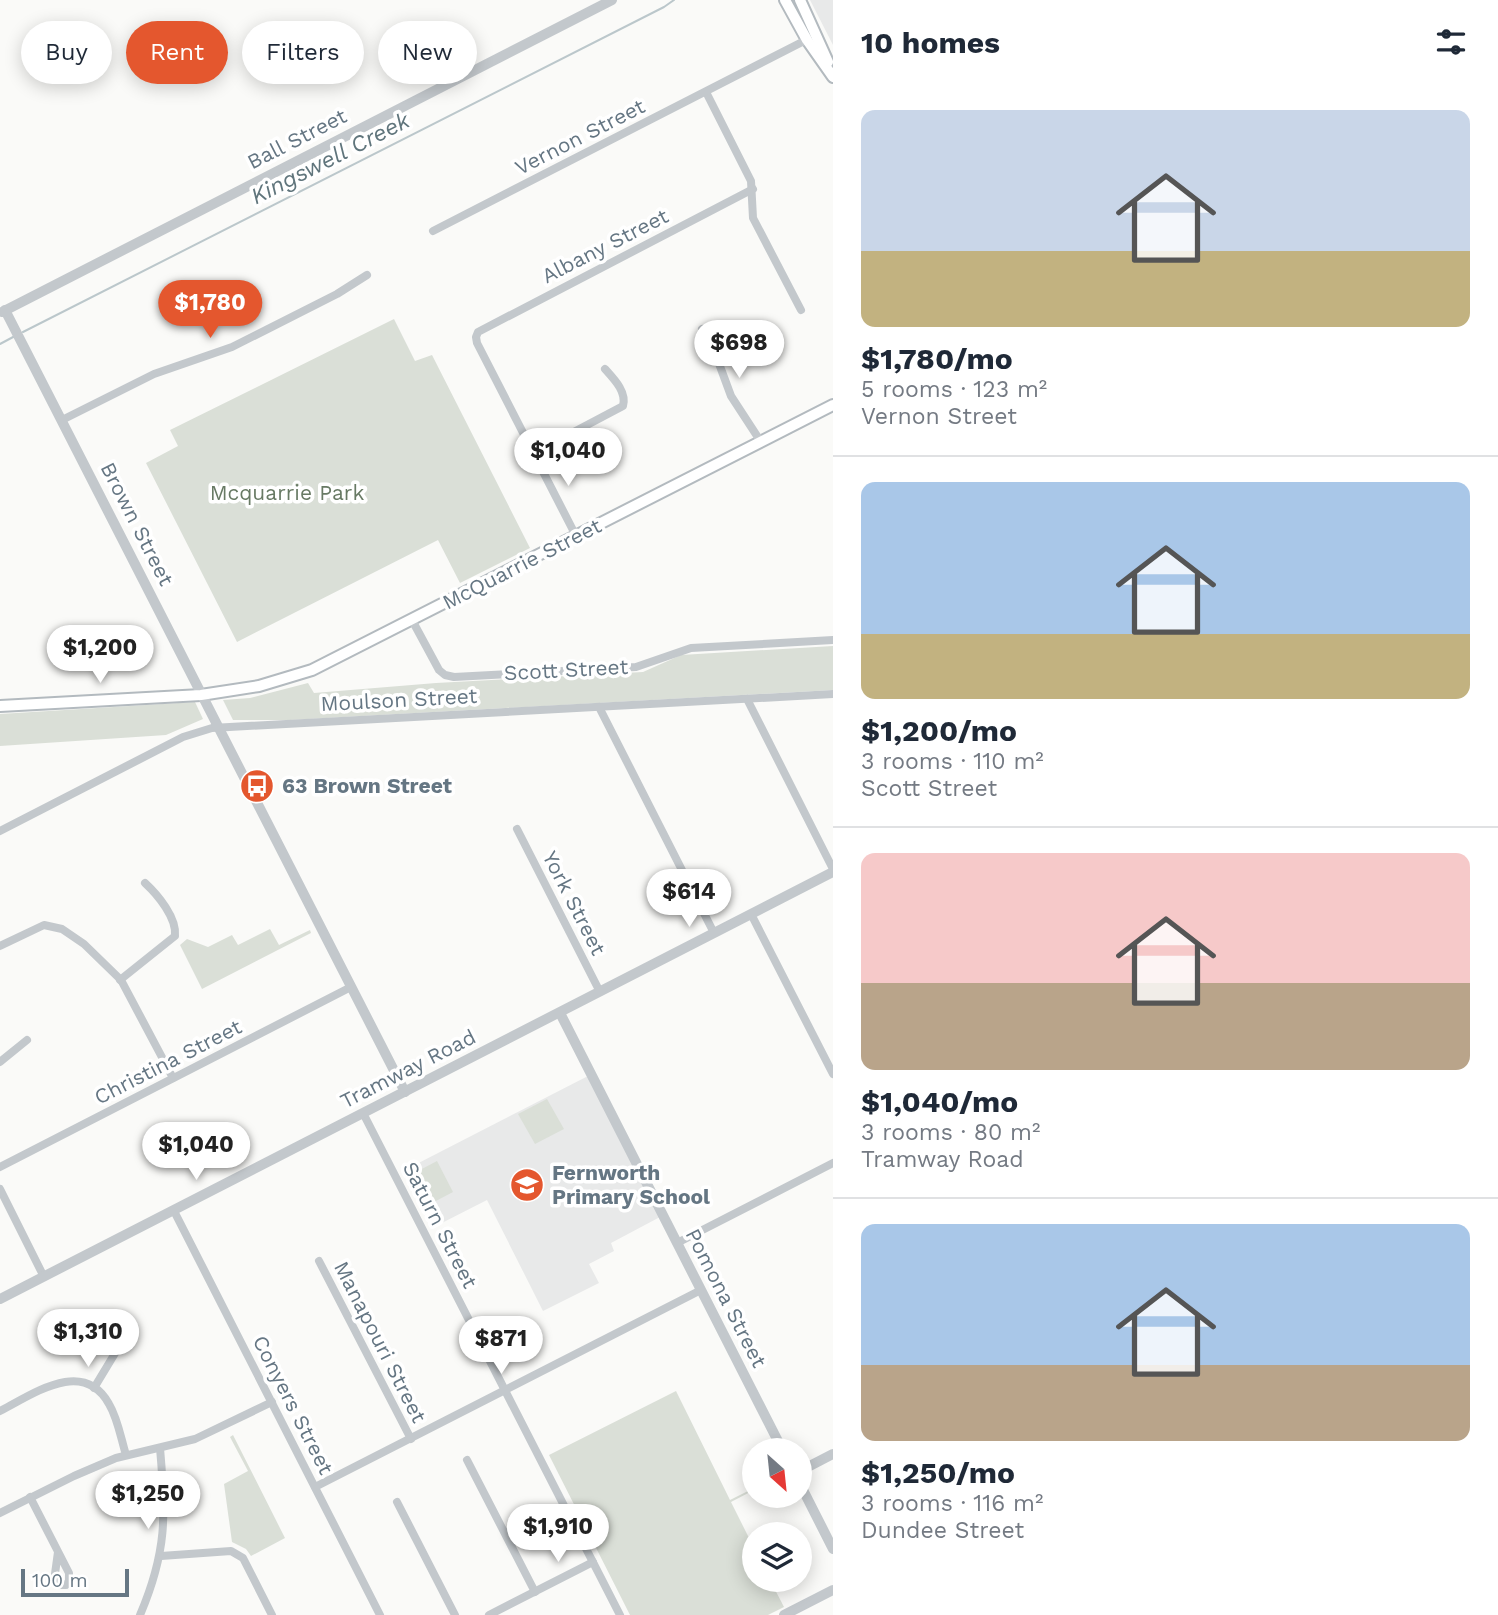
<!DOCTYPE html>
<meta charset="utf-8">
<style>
:root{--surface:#fff;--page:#f6f6f7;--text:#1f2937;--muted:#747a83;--line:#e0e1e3;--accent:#e4572e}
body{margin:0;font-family:"Work Sans",sans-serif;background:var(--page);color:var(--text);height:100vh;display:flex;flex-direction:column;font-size:26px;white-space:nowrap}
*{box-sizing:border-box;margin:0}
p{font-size:23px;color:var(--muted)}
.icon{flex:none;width:38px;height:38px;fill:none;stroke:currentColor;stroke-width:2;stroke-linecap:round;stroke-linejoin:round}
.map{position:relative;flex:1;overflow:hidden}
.panel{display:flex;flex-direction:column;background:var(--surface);width:665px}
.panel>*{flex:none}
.banner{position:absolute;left:21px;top:21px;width:665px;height:63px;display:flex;gap:14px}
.needle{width:46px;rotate:153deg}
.fabs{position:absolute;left:742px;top:1438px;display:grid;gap:14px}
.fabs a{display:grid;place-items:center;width:70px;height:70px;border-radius:50%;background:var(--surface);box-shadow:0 4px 18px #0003;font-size:35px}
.scale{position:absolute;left:21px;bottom:18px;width:108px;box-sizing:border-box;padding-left:7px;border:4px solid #657683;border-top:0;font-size:19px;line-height:24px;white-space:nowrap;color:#657683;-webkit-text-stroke:5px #fff;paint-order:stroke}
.price{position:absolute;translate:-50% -60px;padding:0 16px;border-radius:24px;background:#fff;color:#222;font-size:23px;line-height:46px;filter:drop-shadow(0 2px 4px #0008)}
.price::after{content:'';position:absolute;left:50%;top:42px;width:21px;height:16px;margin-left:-10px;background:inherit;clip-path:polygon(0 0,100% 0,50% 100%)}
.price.current{background:var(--accent);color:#fff}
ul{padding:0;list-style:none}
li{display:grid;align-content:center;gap:14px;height:371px;padding:0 28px}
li+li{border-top:2px solid var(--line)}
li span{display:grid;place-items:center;height:217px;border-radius:14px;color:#555}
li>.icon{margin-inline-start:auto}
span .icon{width:126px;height:126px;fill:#fffc;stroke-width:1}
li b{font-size:30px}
h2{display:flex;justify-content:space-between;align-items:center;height:84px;padding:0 28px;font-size:30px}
.pill{padding:0 24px;border-radius:32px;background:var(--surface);box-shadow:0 4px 18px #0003;font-size:24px;line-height:63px}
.pill.current{background:var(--accent);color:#fff}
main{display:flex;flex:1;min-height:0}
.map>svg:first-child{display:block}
</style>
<main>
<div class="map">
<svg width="833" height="1615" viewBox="0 0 833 1615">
<rect width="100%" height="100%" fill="#fafaf8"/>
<g fill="#e8e9e9">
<path d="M810,0h23v45z"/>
<path d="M588,1076l72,141 -49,26 3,8 -25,13 10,19 -56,28 -56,-111 -55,28 -29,-57z"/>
</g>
<g fill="#dadfd7">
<path d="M394,319l21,42 17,-6 98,193 -70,35 -22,-43 -201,102 -91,-179 32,-17 -8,-16z"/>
<path d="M833,646v44l-543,30h-57l-10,-20 27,-2 58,-15 6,10 122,-10 207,-11 38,-17z"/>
<path d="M195,702l8,17 -37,16 -166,11v-32z"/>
<path d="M270,929l9,16 31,-15 1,3 -109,56 -22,-44 7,-6 21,8 24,-12 6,10z"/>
<path d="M547,1099l17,30 -29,15 -17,-30z"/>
<path d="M437,1161l16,31 -19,10 -16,-31z"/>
<path d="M676,1391l54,109 24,-12v2l-23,12 23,46v32h16l14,27 -16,8h-138l-81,-160z"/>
<path d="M233,1435l52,103 -34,18 -5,-7 -14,-7 -8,-58 24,-13 -18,-34z"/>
</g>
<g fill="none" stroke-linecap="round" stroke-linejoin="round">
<g stroke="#bbc7cb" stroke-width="2">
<path d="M23,332l641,-325 10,-7"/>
<path d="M0,344l15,-8"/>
</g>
<g stroke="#b3babf" stroke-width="14">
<g id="secondary">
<path d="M785,0l22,40 26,37"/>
<path d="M800,0l28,62"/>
<path d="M0,706l201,-11 58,-9 53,-16 521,-265"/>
</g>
</g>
<g stroke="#c3c8cc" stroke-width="8">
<path d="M706,92l45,89 2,37 48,92"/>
<path d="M433,231l377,-193"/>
<path d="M702,329l12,21 17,46 30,46"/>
<path d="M62,420l92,-46 78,-27 105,-53 30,-19"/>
<path d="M534,453l89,-47c4,-14 -9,-27 -18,-37"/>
<path d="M576,536l-99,-193 -1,-6 2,-5 275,-143"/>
<path d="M412,620l27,50 6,5 9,2 182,-10 55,-19 142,-8"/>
<path d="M747,699l86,170"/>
<path d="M599,707l115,226"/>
<path d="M517,829l83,163"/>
<path d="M0,831l183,-94 29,-9 621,-34"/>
<path d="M751,914l82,160"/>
<path d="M0,946l44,-21 18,4 22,15 37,36 52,98"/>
<path d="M120,980l55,-44c2,-18 -17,-41 -30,-53"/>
<path d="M0,1062l27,-22"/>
<path d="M363,1113l257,502"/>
<path d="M0,1167l351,-180"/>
<path d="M0,1189l44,88"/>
<path d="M174,1211l206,404"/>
<path d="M677,1243l156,-80"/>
<path d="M319,1261l92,178"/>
<path d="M94,1388l26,-43 12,-7"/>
<path d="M0,1411c32,-16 83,-54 109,-7 9,15 12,35 17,51"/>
<path d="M467,1460l68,132"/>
<path d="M315,1487l386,-197"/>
<path d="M30,1497l39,76v8l-3,4h-9l-3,-4 4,-29"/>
<path d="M397,1502l58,113"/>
<path d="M0,1513l74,-37 42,-18 79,-19 77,-37"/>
<path d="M161,1556l70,-5 12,7 29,57"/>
<path d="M140,1615c27,-63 26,-100 20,-167"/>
<path d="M489,1615l104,-53"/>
</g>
<g stroke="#c3c8cc" stroke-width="10">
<path d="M5,310l400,782"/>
<path d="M2,312l610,-312"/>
<path d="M560,1013l223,438"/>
<path d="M0,1299l833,-427"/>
<path d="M800,1471l33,-17"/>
<path d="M800,1484l33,65"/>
<path d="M784,1615l49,-25"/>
</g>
<use href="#secondary" stroke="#fff" stroke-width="10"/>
</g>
<defs>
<g id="bus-disc" transform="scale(1.75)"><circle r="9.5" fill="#e4572e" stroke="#fff"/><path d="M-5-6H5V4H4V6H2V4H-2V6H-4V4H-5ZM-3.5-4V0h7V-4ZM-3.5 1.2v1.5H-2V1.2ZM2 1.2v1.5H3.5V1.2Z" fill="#fff"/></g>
<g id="school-disc" transform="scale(1.75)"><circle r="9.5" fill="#e4572e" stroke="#fff"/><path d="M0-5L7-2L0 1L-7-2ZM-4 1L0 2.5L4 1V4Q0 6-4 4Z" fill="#fff"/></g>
</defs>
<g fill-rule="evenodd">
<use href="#bus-disc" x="257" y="786"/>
<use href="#school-disc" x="527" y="1185"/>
</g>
<g text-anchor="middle" stroke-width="7" stroke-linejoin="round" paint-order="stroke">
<g font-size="21" fill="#657683" stroke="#fff">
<text transform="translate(580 137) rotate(-27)" y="7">Vernon Street</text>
<text transform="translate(297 139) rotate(-27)" y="7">Ball Street</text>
<text transform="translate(605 246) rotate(-27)" y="7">Albany Street</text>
<text transform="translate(137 524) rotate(63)" y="7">Brown Street</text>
<text transform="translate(522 564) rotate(-27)" y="7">McQuarrie Street</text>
<text transform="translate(566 670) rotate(-3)" y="7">Scott Street</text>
<text transform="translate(399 700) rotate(-3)" y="7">Moulson Street</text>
<text transform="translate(574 903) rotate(63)" y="7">York Street</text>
<text transform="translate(168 1062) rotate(-27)" y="7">Christina Street</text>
<text transform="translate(408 1069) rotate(-27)" y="7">Tramway Road</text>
<text transform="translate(440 1225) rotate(63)" y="7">Saturn Street</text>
<text transform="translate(726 1298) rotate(63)" y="7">Pomona Street</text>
<text transform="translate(380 1342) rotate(63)" y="7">Manapouri Street</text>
<text transform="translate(293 1405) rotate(63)" y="7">Conyers Street</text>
</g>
<g font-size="21" fill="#687a64" stroke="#fff">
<text x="287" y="500">Mcquarrie Park</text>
</g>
<g font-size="21" font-weight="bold" fill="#657683" stroke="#fff" text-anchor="start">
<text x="282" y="793">63 Brown Street</text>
<text x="552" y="1180">Fernworth<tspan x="552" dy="24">Primary School</tspan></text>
</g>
<g font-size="23" font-style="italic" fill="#60757c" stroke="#fff">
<text transform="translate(330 158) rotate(-27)" y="8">Kingswell Creek</text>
</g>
</g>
</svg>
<div class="fabs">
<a><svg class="needle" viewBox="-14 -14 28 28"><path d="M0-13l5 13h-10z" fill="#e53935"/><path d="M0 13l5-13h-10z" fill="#747a83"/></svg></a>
<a><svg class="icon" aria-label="layers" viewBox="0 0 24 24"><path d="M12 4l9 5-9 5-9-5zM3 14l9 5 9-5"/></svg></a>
</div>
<div class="scale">100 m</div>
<b class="price current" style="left:210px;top:340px">$1,780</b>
<b class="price" style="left:739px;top:380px">$698</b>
<b class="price" style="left:568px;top:488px">$1,040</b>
<b class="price" style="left:100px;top:685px">$1,200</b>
<b class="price" style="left:689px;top:929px">$614</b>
<b class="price" style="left:196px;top:1182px">$1,040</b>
<b class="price" style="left:88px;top:1369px">$1,310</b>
<b class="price" style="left:501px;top:1376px">$871</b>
<b class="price" style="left:148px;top:1531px">$1,250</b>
<b class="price" style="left:558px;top:1564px">$1,910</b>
<div class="banner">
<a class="pill">Buy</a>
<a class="pill current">Rent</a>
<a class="pill">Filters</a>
<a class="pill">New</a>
</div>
</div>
<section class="panel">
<h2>10 homes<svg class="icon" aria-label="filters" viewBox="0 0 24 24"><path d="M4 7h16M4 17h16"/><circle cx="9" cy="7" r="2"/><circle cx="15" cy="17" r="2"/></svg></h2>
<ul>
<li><span style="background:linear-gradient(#c9d6e8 65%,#c2b280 0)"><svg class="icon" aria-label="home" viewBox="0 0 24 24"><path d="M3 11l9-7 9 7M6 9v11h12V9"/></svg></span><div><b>$1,780/mo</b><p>5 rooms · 123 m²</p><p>Vernon Street</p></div></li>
<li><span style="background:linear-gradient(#a9c7e8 70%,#c2b280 0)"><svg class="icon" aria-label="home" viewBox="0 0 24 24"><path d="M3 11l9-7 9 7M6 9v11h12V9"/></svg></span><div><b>$1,200/mo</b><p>3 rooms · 110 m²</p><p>Scott Street</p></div></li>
<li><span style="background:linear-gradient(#f6c9c9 60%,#b9a48a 0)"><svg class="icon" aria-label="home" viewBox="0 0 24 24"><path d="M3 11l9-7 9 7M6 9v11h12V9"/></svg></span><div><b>$1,040/mo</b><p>3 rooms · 80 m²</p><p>Tramway Road</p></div></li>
<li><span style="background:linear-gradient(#a9c7e8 65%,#b9a48a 0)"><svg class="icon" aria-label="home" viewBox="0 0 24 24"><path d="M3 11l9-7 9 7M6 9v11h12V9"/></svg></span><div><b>$1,250/mo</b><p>3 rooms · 116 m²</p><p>Dundee Street</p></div></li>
</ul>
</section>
</main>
